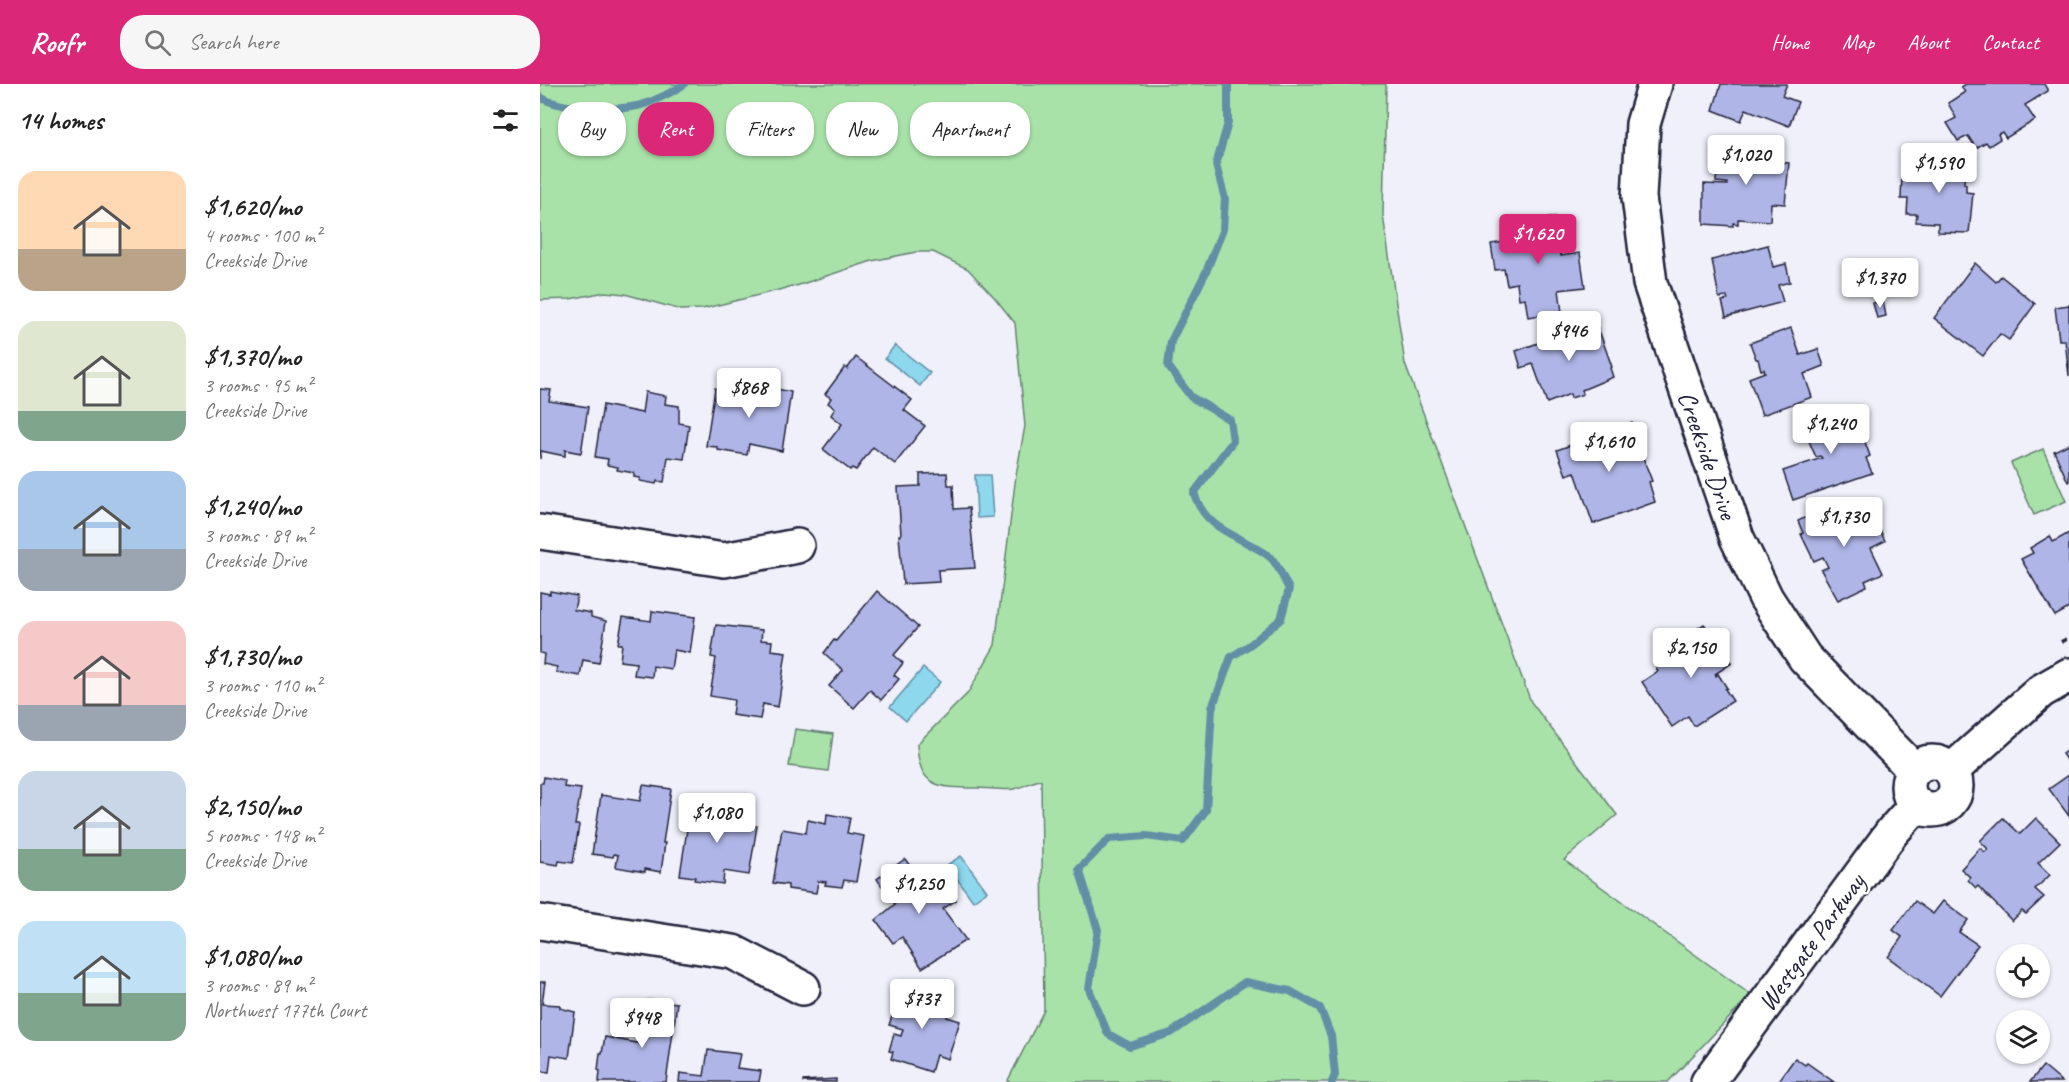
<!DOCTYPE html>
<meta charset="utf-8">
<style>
:root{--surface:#fff;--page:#f6f6f6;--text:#222;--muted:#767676;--accent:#db2777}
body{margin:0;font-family:Caveat,sans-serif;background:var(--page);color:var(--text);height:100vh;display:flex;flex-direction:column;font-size:22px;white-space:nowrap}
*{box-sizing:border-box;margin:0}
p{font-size:20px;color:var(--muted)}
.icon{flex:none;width:33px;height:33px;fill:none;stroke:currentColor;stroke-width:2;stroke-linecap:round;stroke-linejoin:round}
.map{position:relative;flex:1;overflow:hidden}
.panel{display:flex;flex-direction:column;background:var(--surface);width:540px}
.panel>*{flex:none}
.top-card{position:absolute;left:18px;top:18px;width:570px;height:54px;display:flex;gap:12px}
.fabs{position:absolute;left:1456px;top:860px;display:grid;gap:12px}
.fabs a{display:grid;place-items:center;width:54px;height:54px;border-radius:50%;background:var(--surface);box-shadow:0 2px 4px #0004;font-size:30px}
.price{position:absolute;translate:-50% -51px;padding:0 14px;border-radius:6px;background:#fff;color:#222;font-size:20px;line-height:39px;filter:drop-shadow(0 2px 3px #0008)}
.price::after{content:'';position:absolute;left:50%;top:36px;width:18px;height:14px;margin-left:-9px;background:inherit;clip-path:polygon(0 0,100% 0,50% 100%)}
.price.on{background:var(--accent);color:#fff}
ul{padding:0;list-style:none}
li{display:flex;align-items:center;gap:18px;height:150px;padding:0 18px}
li span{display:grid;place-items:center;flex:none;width:168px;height:120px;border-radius:18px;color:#555}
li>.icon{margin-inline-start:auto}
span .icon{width:72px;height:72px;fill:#fffc;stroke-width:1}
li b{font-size:26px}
h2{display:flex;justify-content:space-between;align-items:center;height:72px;padding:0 18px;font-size:26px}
.pill{padding:0 21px;border-radius:24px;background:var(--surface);box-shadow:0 2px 4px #0004;font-size:21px;line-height:54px}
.pill.on{background:var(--accent);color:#fff}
header{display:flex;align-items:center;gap:36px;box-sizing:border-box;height:84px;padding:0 30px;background:var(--accent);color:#fff}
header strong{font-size:28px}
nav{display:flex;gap:33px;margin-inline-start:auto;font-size:21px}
.search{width:420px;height:54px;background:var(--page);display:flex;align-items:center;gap:15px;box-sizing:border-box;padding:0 21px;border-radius:24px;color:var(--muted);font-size:22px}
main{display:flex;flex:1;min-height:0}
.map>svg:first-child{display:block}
</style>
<header>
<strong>Roofr</strong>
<div class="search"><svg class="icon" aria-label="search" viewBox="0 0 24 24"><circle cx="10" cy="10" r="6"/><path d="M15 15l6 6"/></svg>Search here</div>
<nav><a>Home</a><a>Map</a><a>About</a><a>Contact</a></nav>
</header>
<main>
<section class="panel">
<h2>14 homes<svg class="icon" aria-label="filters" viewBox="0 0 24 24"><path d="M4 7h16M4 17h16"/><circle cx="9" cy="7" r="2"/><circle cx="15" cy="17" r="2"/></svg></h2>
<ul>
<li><span style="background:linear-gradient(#ffd9b3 65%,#b9a48a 0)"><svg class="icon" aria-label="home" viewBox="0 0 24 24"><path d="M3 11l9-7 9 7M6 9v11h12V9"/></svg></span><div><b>$1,620/mo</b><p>4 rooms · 100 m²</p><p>Creekside Drive</p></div></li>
<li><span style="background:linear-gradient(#dfe7d0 75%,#7fa58c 0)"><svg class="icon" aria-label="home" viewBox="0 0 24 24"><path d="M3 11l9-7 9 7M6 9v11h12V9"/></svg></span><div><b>$1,370/mo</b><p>3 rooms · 95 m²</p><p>Creekside Drive</p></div></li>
<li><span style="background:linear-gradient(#a9c7e8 65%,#9aa5b1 0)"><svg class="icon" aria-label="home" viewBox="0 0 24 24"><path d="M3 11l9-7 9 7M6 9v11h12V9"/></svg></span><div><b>$1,240/mo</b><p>3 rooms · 89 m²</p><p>Creekside Drive</p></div></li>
<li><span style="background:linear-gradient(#f6c9c9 70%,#9aa5b1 0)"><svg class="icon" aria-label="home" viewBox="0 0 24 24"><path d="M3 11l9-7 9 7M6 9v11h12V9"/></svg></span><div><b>$1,730/mo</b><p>3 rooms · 110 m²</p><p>Creekside Drive</p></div></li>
<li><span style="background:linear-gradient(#c9d6e8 65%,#7fa58c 0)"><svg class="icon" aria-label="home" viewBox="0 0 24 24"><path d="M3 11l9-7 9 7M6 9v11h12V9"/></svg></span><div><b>$2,150/mo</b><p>5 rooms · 148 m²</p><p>Creekside Drive</p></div></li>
<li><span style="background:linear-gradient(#bfe0f5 60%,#7fa58c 0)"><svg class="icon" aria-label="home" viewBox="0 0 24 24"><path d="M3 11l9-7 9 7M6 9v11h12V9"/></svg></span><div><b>$1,080/mo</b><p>3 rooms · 89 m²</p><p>Northwest 177th Court</p></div></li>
</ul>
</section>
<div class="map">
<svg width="1529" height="998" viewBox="0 0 1529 998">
<rect width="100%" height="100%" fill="#eff0fa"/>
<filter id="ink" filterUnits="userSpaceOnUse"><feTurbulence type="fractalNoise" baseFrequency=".0167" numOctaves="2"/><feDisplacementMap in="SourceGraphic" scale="12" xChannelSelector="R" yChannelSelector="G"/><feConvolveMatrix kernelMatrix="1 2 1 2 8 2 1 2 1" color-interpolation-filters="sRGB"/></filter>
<g filter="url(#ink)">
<g fill="#a8e2a8" stroke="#658272" stroke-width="1.5">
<path d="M0,0h846l-3,131 22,149 126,338 86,113 -53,45 187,135 -83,87h-661l37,-72 -3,-230c-10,1 -17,7 -27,9 -11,2 -25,-1 -37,-1 -39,0 -58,0 -60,-44l51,-51 27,-48 21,-170 9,-49 -10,-103 -20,-25 -27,-29 -35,-17h-17l-44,9 -73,24 -97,24 -21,1 -56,-16 -20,-2 -35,7 -30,1z"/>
<path d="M1503,365l23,52 -32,14 -23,-52z"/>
<path d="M255,645l38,5 -5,37 -39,-5z"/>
</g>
<g fill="#8dd8ed" stroke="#628fa6" stroke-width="1.5">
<path d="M355,261l35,28 -10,13 -35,-28z"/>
<path d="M450,391l3,42 -16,1 -2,-43z"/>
<path d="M383,584l17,14 -34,39 -16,-14z"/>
<path d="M421,772l26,35 -14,10 -26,-36z"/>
</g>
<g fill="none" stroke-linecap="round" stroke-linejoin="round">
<g stroke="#628fa6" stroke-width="8">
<path d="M688,0v39l-12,42 9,34 -2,30 -17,43 -35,69 -3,25 23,31 39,23 3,21 -39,52c12,40 48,42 76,64 8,7 14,23 19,32l-8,30 -30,25 -20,13 -19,51 -6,102 -23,31 -37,-5 -37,3 -30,30 19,61 -9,59 19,45 22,12 41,-13 74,-51 45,9 30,17 11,28 4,39 -3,7"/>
<path d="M0,13c22,13 72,14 97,9 11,-2 39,-15 47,-22"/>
</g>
</g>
<g fill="#afb6e7" stroke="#22223b" stroke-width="1.5">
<path d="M1181,0h66l-5,12 16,6 -9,24 -43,-17 -5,12 -28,-11z"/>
<path d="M1426,0h78l4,7 -23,14 10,15 -29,18 -4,-6 -4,2 2,5 -11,7 -3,-4 -10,6 -8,-12 -10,5 -11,-18 9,-5 -8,-15 17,-11 -4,-5z"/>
<path d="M1186,58l48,3 -1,17 16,1 -4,41 -14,-1 -1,18 -32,-2v5l-5,-1v3l-29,-2v-40l23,1v-2l-11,-1 1,-14h7z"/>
<path d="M1371,74l51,2 -1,6h4l-1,18h2v8l7,1 -4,40 -31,-1v-9l-22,-1 1,-8h-10l1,-15h-7l1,-23h9z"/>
<path d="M1015,133l3,16h3l3,16 -4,1 1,6 19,-3 5,34 -26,3 3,22 -34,5 -3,-19 -6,1 -2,-16 -10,2 -3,-16 -9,1 -4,-26 19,-3 -2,-17z"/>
<path d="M1228,161l5,22 13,-3 4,18 -12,3 5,17 -57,15 -4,-16 6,-1 -1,-3 -8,1 -7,-38z"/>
<path d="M1435,179l21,19 5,-6 34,28 -26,36 -9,-6 -17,22 -49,-38z"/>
<path d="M1343,217l3,15 -9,2 -4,-15z"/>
<path d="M1529,221v71l-4,-36h-6l-4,-33z"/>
<path d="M1056,238l16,45 -2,1 3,9 -31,13 1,4 -12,4 -1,-4 -23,9 -14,-39 -12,4 -5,-17z"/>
<path d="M1251,244l9,27 18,-6 6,17 -20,8 8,23 -50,18 -13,-37 16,-6 -1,-3 -3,1 -3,-11h-2l-6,-16z"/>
<path d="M316,273l56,43 -8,10 21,16 -30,38 -22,-17 -17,23 -4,-2 -2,2 -27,-21 19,-25 -11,-9 4,-7 -7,-5 3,-5 -6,-4 20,-27 2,2z"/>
<path d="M214,300l37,8 -9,59 -33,-7 -2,11 -29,-5v-3l-12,-1 9,-58 38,6z"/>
<path d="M0,305l11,1 -2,11 39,6 -7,46 -16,-3v6l-24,-5 -1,8z"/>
<path d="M105,308l21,4 -1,8 14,2v17l10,2 -5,34 -16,-2 -4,25 -7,-1 -1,3 -16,-3v-3l-6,-1v-4l-17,-3 1,-3 -11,-2 1,-6 -13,-2 8,-52 39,8z"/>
<path d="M1308,322l6,15 3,-1 13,36 -4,2 6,15 -79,27 -10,-29 39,-13 -2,-2 -4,1 -11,-25 7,-2 -4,-10 14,-5 -1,-1z"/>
<path d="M1092,339l6,18 -11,4 5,13 10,-3 10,26 -3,1 6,20 -62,22 -18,-52 -9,3 -9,-25z"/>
<path d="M1529,360v38h-1l-14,-31z"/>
<path d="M407,389l1,12h5l1,24 15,-1 6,60 -37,2 1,12 -36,2 -4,-49h2l-3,-48 22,-1v-12z"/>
<path d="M1289,422l7,14 30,-14 6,14 3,-1 10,22 -14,7 12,25 -18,8 2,5 -29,14 -17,-30 7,-3 -5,-10 -9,4 -13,-27 2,-1 -5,-12z"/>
<path d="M1529,449v75l-14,8 -34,-57 12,-6 -3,-5 20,-12 3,6z"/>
<path d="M10,507l27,5 -3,14 17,3v4l15,4 -7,42 -16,-3 -3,16 -24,-4 1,-5 -14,-3 1,-10 -4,-1v-61l10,2z"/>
<path d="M337,507l41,36 -24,28 9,8 -9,12 5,4 -18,21 -11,-10 -16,18 -25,-22 14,-16 -19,-17 10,-13 2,1z"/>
<path d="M112,527l43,6 -5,36 -16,-3 -3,19 -18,-3 -1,11 -18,-2 2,-12 -16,-2 2,-17h-4l5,-27 28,4z"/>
<path d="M1164,540l28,39 -17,11 1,2 2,-2 9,14 -2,1 8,12 -39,25 -6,-10 -16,11 -30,-45 16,-11 -2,-3 18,-12 -5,-9z"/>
<path d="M176,541l46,5 -1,10 11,1 -1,9 15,2 -8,55 -15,-3 -3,15 -28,-4 2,-15 -24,-4 6,-38 -5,-1z"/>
<path d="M1529,665v15l-7,-10z"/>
<path d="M1529,691v41l-20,-27z"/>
<path d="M4,693l21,4 -1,6 17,2 -6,36h4l-6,38 -14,-2 -1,4 -18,-3v-79h3z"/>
<path d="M103,701l28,4 -8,54h2l-4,29 -16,-3v3l-29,-5 2,-12 -4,-1 -1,3 -21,-3 9,-59 39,6z"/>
<path d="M166,716l18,3v3l9,1 -2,14 26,5 -8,49 -25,-4 -1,13 -29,-4 1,-3 -15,-2 10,-65 14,2z"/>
<path d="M287,730l23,4 -3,15 17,3 -8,46 -12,-2 -2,7 -17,-2 1,-3 -8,-1 -2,12 -28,-4v-4l-15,-2 9,-54 24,4 2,-13 18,4z"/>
<path d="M1463,734l17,16 16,-16 24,24 -22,21 12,12 -15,14 9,8 -18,17 -4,-3 -10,10 -34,-35 -2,2 -8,-8 2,-3 -9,-8 19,-21 5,4 3,-3 -8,-8z"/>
<path d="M365,775l18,25 2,-1 3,5 13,-9 15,21 -13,9 23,31 -44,28 -20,-31 -9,6 -17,-23 19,-16 -18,-25z"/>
<path d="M1375,817l18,13 10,-13 25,19 -9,12 19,13 -38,51 -52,-39 14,-20 -9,-7z"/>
<path d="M0,898h5l-3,22 18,1v3l15,4 -6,46 -18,-3 -2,17 -9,-1z"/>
<path d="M364,903l48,15 -5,15 13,4 -12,38 -12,-4 -5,17 -40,-13 2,-7 -4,-1 5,-17 7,2 2,-7 -14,-4 9,-26 2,1z"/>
<path d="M108,916l29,3 -11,79h-67l1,-11 -2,-1 2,-17h2l3,-16 37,7 2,-32 2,1z"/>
<path d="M168,966l32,4 -3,14 24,3 -2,11h-80l1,-9 24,3z"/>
<path d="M1255,974l10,7 2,-2 27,19h-56z"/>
<path d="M1503,982l19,16h-32z"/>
<path d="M296,995v3h-33v-1z"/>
</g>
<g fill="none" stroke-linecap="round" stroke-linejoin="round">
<g stroke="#22223b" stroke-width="38">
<g id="minor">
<path d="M1115,0l-12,40 -4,73 11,86 87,255 29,60 39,60 109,112"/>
<path d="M0,448l184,28 73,-14"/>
<circle cx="1392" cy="702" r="24"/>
<path d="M1411,687l90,-80 28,-16"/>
<path d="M0,838l193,30 70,36"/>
<path d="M1168,998l184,-250 25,-28"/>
</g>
</g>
<path stroke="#22223b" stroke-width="4" stroke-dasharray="6 4.5" stroke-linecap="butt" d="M1521,558l8,-4"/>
<use href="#minor" stroke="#fff" stroke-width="33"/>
</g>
</g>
<g text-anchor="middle" stroke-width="5" stroke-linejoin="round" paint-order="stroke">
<g font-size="26" fill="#22223b" stroke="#fff">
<text transform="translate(1168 371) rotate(71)" y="9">Creekside Drive</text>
<text transform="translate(1271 858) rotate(-54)" y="9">Westgate Parkway</text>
</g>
</g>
</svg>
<div class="fabs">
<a><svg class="icon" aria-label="locate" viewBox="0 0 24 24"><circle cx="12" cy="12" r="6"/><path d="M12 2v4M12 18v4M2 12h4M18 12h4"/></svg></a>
<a><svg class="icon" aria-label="layers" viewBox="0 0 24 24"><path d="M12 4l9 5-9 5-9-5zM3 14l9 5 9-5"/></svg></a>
</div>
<b class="price" style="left:1206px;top:102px">$1,020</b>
<b class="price" style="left:1399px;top:110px">$1,590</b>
<b class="price on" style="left:998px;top:181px">$1,620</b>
<b class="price" style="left:1340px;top:225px">$1,370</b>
<b class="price" style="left:1029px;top:278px">$946</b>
<b class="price" style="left:209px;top:335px">$868</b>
<b class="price" style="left:1291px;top:371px">$1,240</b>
<b class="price" style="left:1069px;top:389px">$1,610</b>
<b class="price" style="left:1304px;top:464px">$1,730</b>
<b class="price" style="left:1151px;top:595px">$2,150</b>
<b class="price" style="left:177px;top:760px">$1,080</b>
<b class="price" style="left:379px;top:831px">$1,250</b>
<b class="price" style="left:382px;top:946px">$737</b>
<b class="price" style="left:102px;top:965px">$948</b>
<div class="top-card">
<a class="pill">Buy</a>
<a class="pill on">Rent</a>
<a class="pill">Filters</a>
<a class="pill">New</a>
<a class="pill">Apartment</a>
</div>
</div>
</main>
